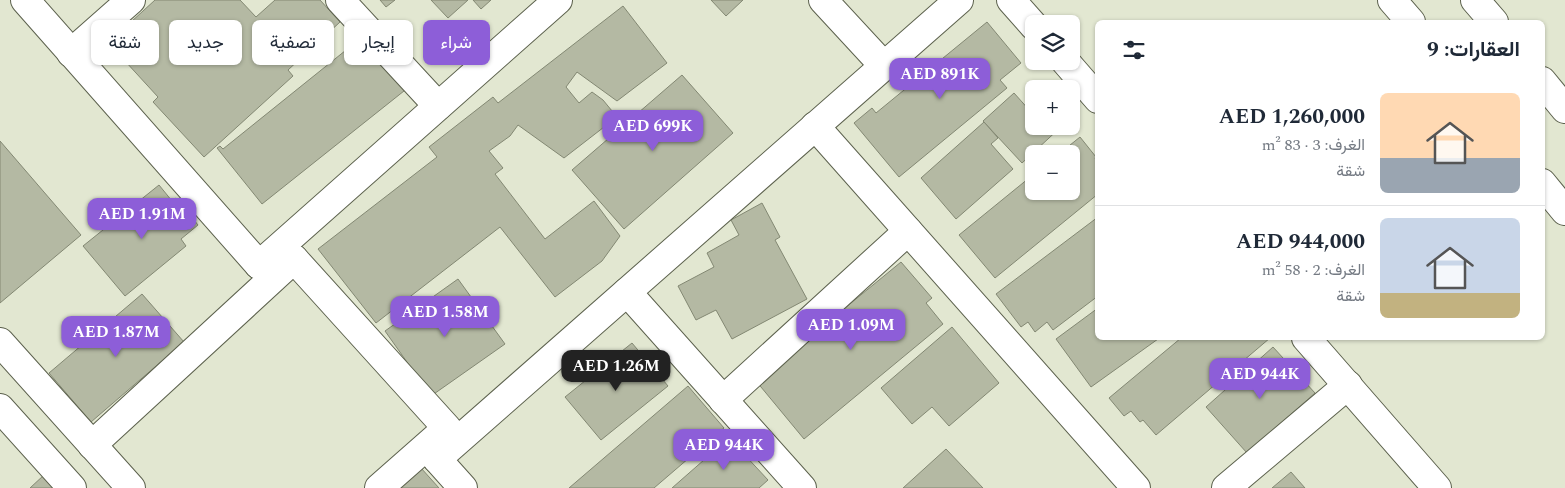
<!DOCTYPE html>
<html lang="ar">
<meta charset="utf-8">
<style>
:root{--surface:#fff;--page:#f2f2f3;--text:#1f2937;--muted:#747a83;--line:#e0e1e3;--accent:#8d5ed8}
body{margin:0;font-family:Spectral,Vazirmatn,serif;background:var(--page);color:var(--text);direction:rtl;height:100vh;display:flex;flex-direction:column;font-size:19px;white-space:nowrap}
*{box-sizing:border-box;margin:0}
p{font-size:16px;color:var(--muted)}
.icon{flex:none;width:28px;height:28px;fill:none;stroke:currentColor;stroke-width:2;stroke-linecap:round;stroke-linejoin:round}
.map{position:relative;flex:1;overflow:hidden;direction:ltr}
.sheet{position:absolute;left:1095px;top:20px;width:450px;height:320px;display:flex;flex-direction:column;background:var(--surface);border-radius:8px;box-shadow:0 1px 4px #0004;direction:rtl}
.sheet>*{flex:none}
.top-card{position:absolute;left:15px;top:20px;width:475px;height:45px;direction:rtl;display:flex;gap:10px}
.buttons{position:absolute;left:1025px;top:15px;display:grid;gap:10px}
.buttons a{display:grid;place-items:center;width:55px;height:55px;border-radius:8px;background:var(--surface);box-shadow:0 1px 4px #0004;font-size:25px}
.price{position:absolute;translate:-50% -42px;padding:0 11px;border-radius:10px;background:var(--accent);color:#fff;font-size:16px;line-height:32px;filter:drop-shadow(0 1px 2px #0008)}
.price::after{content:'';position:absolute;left:50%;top:30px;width:15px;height:11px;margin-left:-8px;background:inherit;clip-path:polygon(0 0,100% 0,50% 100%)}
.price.selected{background:#222;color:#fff}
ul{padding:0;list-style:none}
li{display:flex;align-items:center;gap:15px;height:125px;padding:0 25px}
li+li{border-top:1px solid var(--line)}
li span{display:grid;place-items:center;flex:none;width:140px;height:100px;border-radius:8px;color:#555}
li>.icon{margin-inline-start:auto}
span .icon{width:60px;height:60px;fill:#fffc;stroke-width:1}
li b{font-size:21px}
h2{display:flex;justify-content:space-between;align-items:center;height:60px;padding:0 25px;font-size:21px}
.pill{padding:0 18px;border-radius:8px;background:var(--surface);box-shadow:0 1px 4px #0004;font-size:18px;line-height:45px}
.pill.selected{background:var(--accent);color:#fff}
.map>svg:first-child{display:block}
</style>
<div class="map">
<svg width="1565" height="488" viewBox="0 0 1565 488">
<rect width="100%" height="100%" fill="#e2e7d1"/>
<g fill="#b4b9a3" stroke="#838873">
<path d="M155,0h85l16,17 19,-17h45l20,22 -52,48 5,6 -89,81 -51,-55 5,-5 -44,-48 11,-10 -6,-6z"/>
<path d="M380,0h15l-9,7z"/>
<path d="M431,0h37l-20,18z"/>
<path d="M473,0h18l-10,9z"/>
<path d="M711,0h32l-17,16z"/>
<path d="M623,6l44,57 -50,38 -40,-29 -11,15 13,16 13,-11 11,8 14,17 -53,41 -46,-33 -8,11 -21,15 14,17 -8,6 50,65 49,-38 26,35 -18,25 -47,36 -55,-70 -124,96 -58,-74 119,-92 -8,-10 64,-50 5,6z"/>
<path d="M987,22l34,41 -21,17 7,8 -108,89 -45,-54 18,-15 4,5z"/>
<path d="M366,34l43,53 -147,117 -45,-56 3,-2 3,3z"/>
<path d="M682,75l51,58 -109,96 -52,-59z"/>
<path d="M1014,93l17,19 3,-3v17h28l-40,37 -39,-42z"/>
<path d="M984,122l14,16 -7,6 22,25 -57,50 -35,-41z"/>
<path d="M1080,137l16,20 -1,2 3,3v32l-103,84 -36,-43 75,-61v17h37v-37h-12z"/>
<path d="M0,141l81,94 -81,68z"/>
<path d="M159,185l13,16 4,-3 22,27 -17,14 5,7 -61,50 -42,-50z"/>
<path d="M762,203l18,34 -5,3 32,59 -75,40 -16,-29 -20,10 -18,-34 36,-19 -7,-14 32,-18 -8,-15z"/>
<path d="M1098,217v79l-45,34 -6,-8 -12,10 -7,-10 -7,5 -25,-33z"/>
<path d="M901,262l31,36 -6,5 17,21 -139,115 -48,-58z"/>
<path d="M458,279l47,65 -74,52 -46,-65z"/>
<path d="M142,294l42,48 -93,80 -42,-49z"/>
<path d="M1098,308v30l60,1 -67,48 -35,-48z"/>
<path d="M952,327l47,56 -50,43 -17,-19 -20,17 -31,-36z"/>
<path d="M1181,338h89l-114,97 -13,-15 -3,2 -9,-11 -7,5 -15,-18z"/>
<path d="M632,343l36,43 -67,54 -36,-43z"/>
<path d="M1273,347l42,46 -68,60 -41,-46z"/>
<path d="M688,386l36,42 -70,60h-85z"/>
<path d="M729,438l39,42 -9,8h-87z"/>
<path d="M946,449l37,39h-80z"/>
<path d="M421,468l18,20h-40z"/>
<path d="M1291,472l14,16h-33z"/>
<path d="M44,475l12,13h-26z"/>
</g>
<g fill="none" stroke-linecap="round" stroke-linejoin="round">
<g stroke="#5c614d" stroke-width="30">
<g id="minor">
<path d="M25,0l234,265 35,-6 153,169 -10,31 26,29"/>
<path d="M340,0l98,106"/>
<path d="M823,0l61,66"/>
<path d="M1011,0l23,26"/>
<path d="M1392,0l19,22"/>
<path d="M1475,0l19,22"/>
<path d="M71,53l60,-53"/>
<path d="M1065,61l33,38"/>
<path d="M1542,81l23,28"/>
<path d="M815,126l321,362"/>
<path d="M1542,183l23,28"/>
<path d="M259,265l299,-265"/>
<path d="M627,292l175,196"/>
<path d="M1306,338l131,150"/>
<path d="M0,342l131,146"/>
<path d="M723,400l185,-169"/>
<path d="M0,408l72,80"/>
<path d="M92,445l202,-186"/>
<path d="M437,459l522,-459"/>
<path d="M379,488l67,-59"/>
<path d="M1226,488l122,-103"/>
</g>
</g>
<use href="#minor" stroke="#fff" stroke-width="28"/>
</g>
</svg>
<div class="buttons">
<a><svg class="icon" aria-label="layers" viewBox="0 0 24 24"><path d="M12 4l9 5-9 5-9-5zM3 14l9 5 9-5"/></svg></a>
<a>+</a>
<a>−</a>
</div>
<b class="price" style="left:940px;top:100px">AED 891K</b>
<b class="price" style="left:653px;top:152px">AED 699K</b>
<b class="price" style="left:142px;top:240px">AED 1.91M</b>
<b class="price" style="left:445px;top:338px">AED 1.58M</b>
<b class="price" style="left:851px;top:351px">AED 1.09M</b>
<b class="price" style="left:116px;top:358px">AED 1.87M</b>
<b class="price selected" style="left:616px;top:392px">AED 1.26M</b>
<b class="price" style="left:1260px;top:400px">AED 944K</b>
<b class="price" style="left:724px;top:471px">AED 944K</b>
<div class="top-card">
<a class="pill selected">شراء</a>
<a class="pill">إيجار</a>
<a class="pill">تصفية</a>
<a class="pill">جديد</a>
<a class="pill">شقة</a>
</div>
<section class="sheet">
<h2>العقارات: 9<svg class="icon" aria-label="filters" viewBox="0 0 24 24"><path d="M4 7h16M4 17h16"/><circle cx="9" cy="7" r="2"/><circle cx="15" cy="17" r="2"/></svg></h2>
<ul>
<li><span style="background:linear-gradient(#ffd9b3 65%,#9aa5b1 0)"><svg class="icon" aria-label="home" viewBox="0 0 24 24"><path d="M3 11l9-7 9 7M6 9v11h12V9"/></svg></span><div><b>AED 1,260,000</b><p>الغرف: 3 · 83 m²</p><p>شقة</p></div></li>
<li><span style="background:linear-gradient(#c9d6e8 75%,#c2b280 0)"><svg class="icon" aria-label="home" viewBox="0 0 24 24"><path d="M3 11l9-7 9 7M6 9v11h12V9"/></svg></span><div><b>AED 944,000</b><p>الغرف: 2 · 58 m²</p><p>شقة</p></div></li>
</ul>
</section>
</div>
